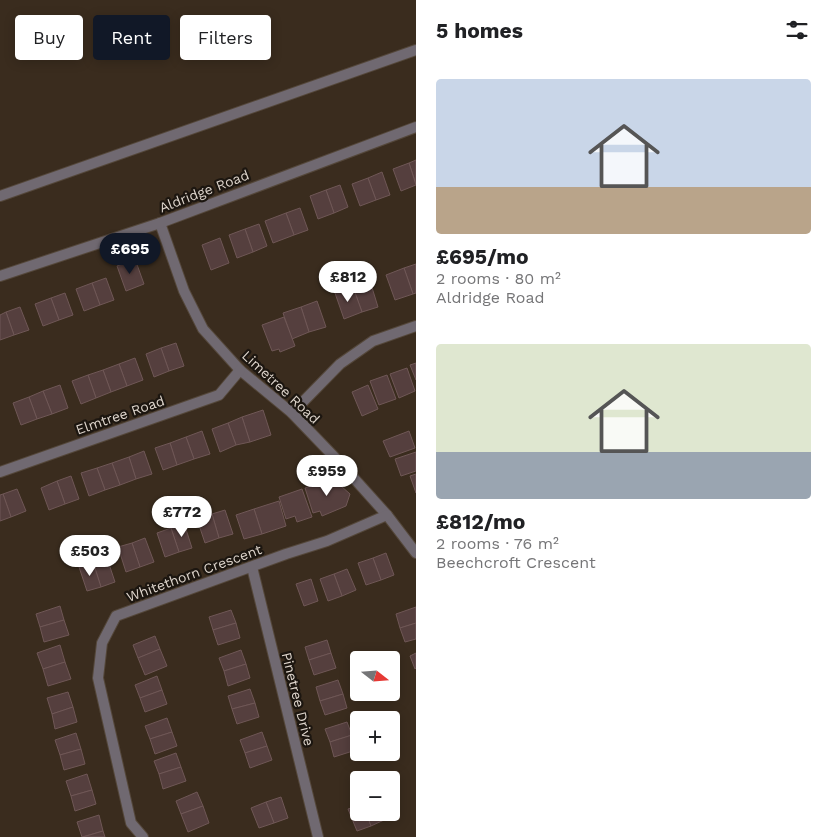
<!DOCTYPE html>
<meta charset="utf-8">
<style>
:root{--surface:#fff;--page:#f2f2f2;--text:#202124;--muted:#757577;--accent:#111827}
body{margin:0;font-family:"Work Sans",sans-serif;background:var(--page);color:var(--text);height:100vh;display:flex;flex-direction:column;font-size:19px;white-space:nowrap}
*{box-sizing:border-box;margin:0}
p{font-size:16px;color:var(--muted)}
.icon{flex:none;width:28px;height:28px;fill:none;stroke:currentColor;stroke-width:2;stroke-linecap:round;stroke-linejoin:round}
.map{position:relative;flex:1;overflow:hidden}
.sheet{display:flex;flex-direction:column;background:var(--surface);width:415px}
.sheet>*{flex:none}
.top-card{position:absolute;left:15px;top:15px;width:325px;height:45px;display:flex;gap:10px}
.needle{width:32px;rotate:107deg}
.buttons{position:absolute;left:350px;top:651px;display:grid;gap:10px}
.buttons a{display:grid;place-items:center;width:50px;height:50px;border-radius:5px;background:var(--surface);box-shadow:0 2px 12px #0003;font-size:25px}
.price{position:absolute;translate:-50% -42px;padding:0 11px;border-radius:18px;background:#fff;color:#222;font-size:16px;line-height:32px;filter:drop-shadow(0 1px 2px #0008)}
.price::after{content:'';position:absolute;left:50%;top:30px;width:15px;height:11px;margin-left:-8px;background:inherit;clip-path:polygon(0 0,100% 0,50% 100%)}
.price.active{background:var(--accent);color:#fff}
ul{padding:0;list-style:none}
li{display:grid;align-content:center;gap:10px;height:265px;padding:0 20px}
li span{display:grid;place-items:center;height:155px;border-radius:5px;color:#555}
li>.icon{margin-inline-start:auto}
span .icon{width:90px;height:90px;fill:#fffc;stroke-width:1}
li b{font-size:21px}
h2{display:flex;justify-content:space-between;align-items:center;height:60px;padding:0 20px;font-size:21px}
.tag{padding:0 18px;border-radius:5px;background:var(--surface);box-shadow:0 2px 12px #0003;font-size:18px;line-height:45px}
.tag.active{background:var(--accent);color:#fff}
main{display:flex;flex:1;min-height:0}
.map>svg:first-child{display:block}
</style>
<main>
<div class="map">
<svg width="416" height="837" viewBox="0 0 416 837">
<rect width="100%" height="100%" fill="#3a2c1e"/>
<g fill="#553f3e" stroke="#6f5756">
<path d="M416,160v24l-7,-21z"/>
<path d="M409,163l7,22 -15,6 -8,-22z"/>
<path d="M382,172l8,23 -14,5 -8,-22z"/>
<path d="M368,178l8,22 -16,6 -8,-22z"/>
<path d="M340,185l8,22 -14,6 -8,-23z"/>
<path d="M326,190l8,23 -16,6 -8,-23z"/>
<path d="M300,208l8,22 -14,5 -8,-22z"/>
<path d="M286,213l8,22 -21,8 -8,-22z"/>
<path d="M259,224l8,22 -14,6 -8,-23z"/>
<path d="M245,229l8,23 -16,6 -8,-23z"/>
<path d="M220,238l9,25 -18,7 -9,-25z"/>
<path d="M135,259l9,25 -18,7 -9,-25z"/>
<path d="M416,264v29l-3,1 -9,-26z"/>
<path d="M404,268l9,26 -18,6 -9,-25z"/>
<path d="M106,278l8,22 -14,5 -8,-22z"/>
<path d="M370,281l8,26 -16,5 -9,-25z"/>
<path d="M92,283l8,22 -16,6 -8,-22z"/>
<path d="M353,287l9,25 -18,7 -9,-26z"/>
<path d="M65,293l8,22 -14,5 -8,-22z"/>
<path d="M51,298l8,22 -16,6 -8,-22z"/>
<path d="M317,301l9,26 -17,5 -8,-25z"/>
<path d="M20,307l9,23 -15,5 -8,-23z"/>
<path d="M301,307l8,25 -17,7 -9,-26z"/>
<path d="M6,312l8,23 -14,5v-25z"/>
<path d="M284,317l11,29 -15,6 -1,-3 -7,2 -10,-26z"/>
<path d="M176,343l8,23 -15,5 -8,-23z"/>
<path d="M161,348l8,23 -15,6 -8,-23z"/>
<path d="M135,358l8,22 -16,6 -8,-22z"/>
<path d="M416,363v17l-6,-15z"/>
<path d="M119,364l8,22 -16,6 -8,-22z"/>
<path d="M407,368l8,23 -16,7 -9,-24z"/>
<path d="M103,370l8,22 -15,6 -8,-23z"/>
<path d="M88,375l8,23 -15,6 -9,-23z"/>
<path d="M387,375l9,24 -17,6 -9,-24z"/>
<path d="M60,385l8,23 -16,6 -9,-23z"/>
<path d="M368,385l10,24 -16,7 -10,-24z"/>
<path d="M43,391l9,23 -15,5 -8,-22z"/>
<path d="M29,397l8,22 -16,6 -8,-22z"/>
<path d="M263,410l8,25 -21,7 -8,-25z"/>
<path d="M242,417l8,25 -14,3 -8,-22z"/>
<path d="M228,423l8,22 -16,7 -8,-23z"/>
<path d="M202,431l8,23 -16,5 -8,-22z"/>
<path d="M409,431l6,17 -25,9 -7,-16z"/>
<path d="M186,437l8,22 -17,6 -7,-22z"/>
<path d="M170,443l7,22 -14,5 -8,-22z"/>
<path d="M144,451l8,23 -16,5 -7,-22z"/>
<path d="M416,452v19l-15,5 -6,-17z"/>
<path d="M129,457l7,22 -16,6 -8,-22z"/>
<path d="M112,463l8,22 -15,5 -8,-22z"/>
<path d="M97,468l8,22 -16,6 -8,-23z"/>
<path d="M416,474v19l-6,-17z"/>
<path d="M71,476l8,23 -14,5 -8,-23z"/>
<path d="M332,478l18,16 -4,12 -24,10 -2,-5 -7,2 -8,-25z"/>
<path d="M57,481l8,23 -16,6 -8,-22z"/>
<path d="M17,489l9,22 -15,6 -8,-23z"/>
<path d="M302,489l10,28 -15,5 -2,-6 -9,3 -7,-22z"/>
<path d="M3,494l8,23 -11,4v-26z"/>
<path d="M279,501l7,25 -24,8 -8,-25z"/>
<path d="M254,509l8,25 -18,5 -8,-24z"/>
<path d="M225,510l8,24 -14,4 -7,-24z"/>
<path d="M212,514l7,24 -14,5 -8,-24z"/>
<path d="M184,523l8,25 -13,4 -8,-24z"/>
<path d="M171,528l8,24 -14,5 -8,-24z"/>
<path d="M145,538l9,24 -14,5 -8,-24z"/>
<path d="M132,543l8,24 -14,5 -8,-25z"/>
<path d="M386,553l8,22 -13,5 -8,-22z"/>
<path d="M107,558l8,24 -14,5 -8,-25z"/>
<path d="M373,558l8,22 -15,5 -8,-22z"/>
<path d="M93,562l8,25 -14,4 -8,-24z"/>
<path d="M347,569l9,21 -14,6 -8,-22z"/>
<path d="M334,574l8,22 -14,5 -8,-22z"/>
<path d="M311,579l7,22 -14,5 -8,-22z"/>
<path d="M60,606l4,14 -24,7 -4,-13z"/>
<path d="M416,607v16l-16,5 -4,-14z"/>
<path d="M231,610l5,13 -23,7 -4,-13z"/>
<path d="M64,620l5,15 -25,7 -4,-15z"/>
<path d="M236,623l4,15 -22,7 -5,-15z"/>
<path d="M416,623v16l-11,3 -5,-14z"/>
<path d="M155,636l5,13 -22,9 -5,-13z"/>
<path d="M327,640l4,13 -22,7 -4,-13z"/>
<path d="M60,645l5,17 -22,7 -6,-16z"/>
<path d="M160,649l7,17 -22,9 -7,-17z"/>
<path d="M241,650l5,14 -22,7 -5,-13z"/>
<path d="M331,653l5,15 -22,7 -5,-15z"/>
<path d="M416,653v15l-1,1 -5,-13z"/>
<path d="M65,662l6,17 -23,7 -5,-17z"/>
<path d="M246,664l4,14 -22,8 -4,-15z"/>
<path d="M157,676l5,14 -22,8 -5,-13z"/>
<path d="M338,680l5,14 -23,7 -4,-14z"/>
<path d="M250,689l5,14 -23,6 -4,-13z"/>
<path d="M162,690l5,14 -22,8 -5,-14z"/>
<path d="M68,692l5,15 -21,7 -5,-16z"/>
<path d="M343,694l4,14 -22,7 -5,-14z"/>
<path d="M255,703l4,14 -22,7 -5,-15z"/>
<path d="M73,707l4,15 -22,7 -3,-15z"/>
<path d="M167,718l5,14 -22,7 -5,-13z"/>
<path d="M347,722l5,13 -22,7 -5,-13z"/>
<path d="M172,732l5,14 -22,8 -5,-15z"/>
<path d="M262,732l5,14 -22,7 -5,-13z"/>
<path d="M76,733l5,16 -21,6 -5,-15z"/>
<path d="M352,735l4,15 -22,7 -4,-15z"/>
<path d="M267,746l5,14 -22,8 -5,-15z"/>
<path d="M81,749l4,15 -21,6 -4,-15z"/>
<path d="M176,753l5,14 -22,7 -5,-13z"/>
<path d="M181,767l5,14 -23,8 -4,-15z"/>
<path d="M87,774l5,16 -21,6 -5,-15z"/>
<path d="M92,790l4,14 -21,7 -4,-15z"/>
<path d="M197,792l6,14 -22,8 -5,-13z"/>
<path d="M281,797l7,21 -14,5 -8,-21z"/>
<path d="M266,802l8,21 -15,5 -8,-20z"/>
<path d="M359,805v7h7l5,14 -14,5 -9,-22z"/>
<path d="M203,806l6,17 -21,9 -7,-18z"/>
<path d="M366,812h15l3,8 -13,6z"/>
<path d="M99,815l4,16 -21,6 -5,-15z"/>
<path d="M103,831l2,6h-22z"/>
</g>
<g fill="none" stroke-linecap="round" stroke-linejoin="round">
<g stroke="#54473a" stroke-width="12">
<g id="minor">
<path d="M160,223l24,68 19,38 37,41 52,43 50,52 45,50 29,38"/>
<path d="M0,276l160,-53 256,-96"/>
<path d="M292,413l48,-49 33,-23 43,-15"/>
<path d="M0,472l219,-77 21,-25"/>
<path d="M252,567l66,270"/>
<path d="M143,837l-12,-14 -33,-145 4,-35 14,-27 170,-62 41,-13 60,-26"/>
</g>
</g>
<g stroke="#54473a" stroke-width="12">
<path id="tertiary" d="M0,196l416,-146"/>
</g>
<use href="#minor" stroke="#706971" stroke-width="10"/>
<use href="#tertiary" stroke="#706971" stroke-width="10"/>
</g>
<g text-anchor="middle" stroke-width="4.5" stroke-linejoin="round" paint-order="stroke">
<g font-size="14" fill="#ded5cc" stroke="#1c1610">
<text transform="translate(204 191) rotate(-21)" y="5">Aldridge Road</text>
<text transform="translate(281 387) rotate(43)" y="5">Limetree Road</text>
<text transform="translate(120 415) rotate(-19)" y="5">Elmtree Road</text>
<text transform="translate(194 573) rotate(-20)" y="5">Whitethorn Crescent</text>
<text transform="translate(298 699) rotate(76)" y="5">Pinetree Drive</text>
</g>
</g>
</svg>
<div class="buttons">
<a><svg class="needle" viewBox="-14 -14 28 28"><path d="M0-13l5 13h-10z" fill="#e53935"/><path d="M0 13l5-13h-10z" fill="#757577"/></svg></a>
<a>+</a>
<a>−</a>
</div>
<b class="price active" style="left:130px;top:275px">£695</b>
<b class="price" style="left:348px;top:303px">£812</b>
<b class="price" style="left:327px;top:497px">£959</b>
<b class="price" style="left:182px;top:538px">£772</b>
<b class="price" style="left:90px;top:577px">£503</b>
<div class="top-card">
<a class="tag">Buy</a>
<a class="tag active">Rent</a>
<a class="tag">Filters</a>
</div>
</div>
<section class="sheet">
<h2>5 homes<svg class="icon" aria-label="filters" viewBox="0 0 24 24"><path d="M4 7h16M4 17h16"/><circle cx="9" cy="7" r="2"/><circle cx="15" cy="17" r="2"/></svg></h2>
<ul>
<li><span style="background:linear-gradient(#c9d6e8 70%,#b9a48a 0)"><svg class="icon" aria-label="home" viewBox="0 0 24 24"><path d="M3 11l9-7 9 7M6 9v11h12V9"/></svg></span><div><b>£695/mo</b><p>2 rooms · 80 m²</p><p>Aldridge Road</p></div></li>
<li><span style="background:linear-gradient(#dfe7d0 70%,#9aa5b1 0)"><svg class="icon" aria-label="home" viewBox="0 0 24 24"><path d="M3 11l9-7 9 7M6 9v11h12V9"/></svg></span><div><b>£812/mo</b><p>2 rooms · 76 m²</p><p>Beechcroft Crescent</p></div></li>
</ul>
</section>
</main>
